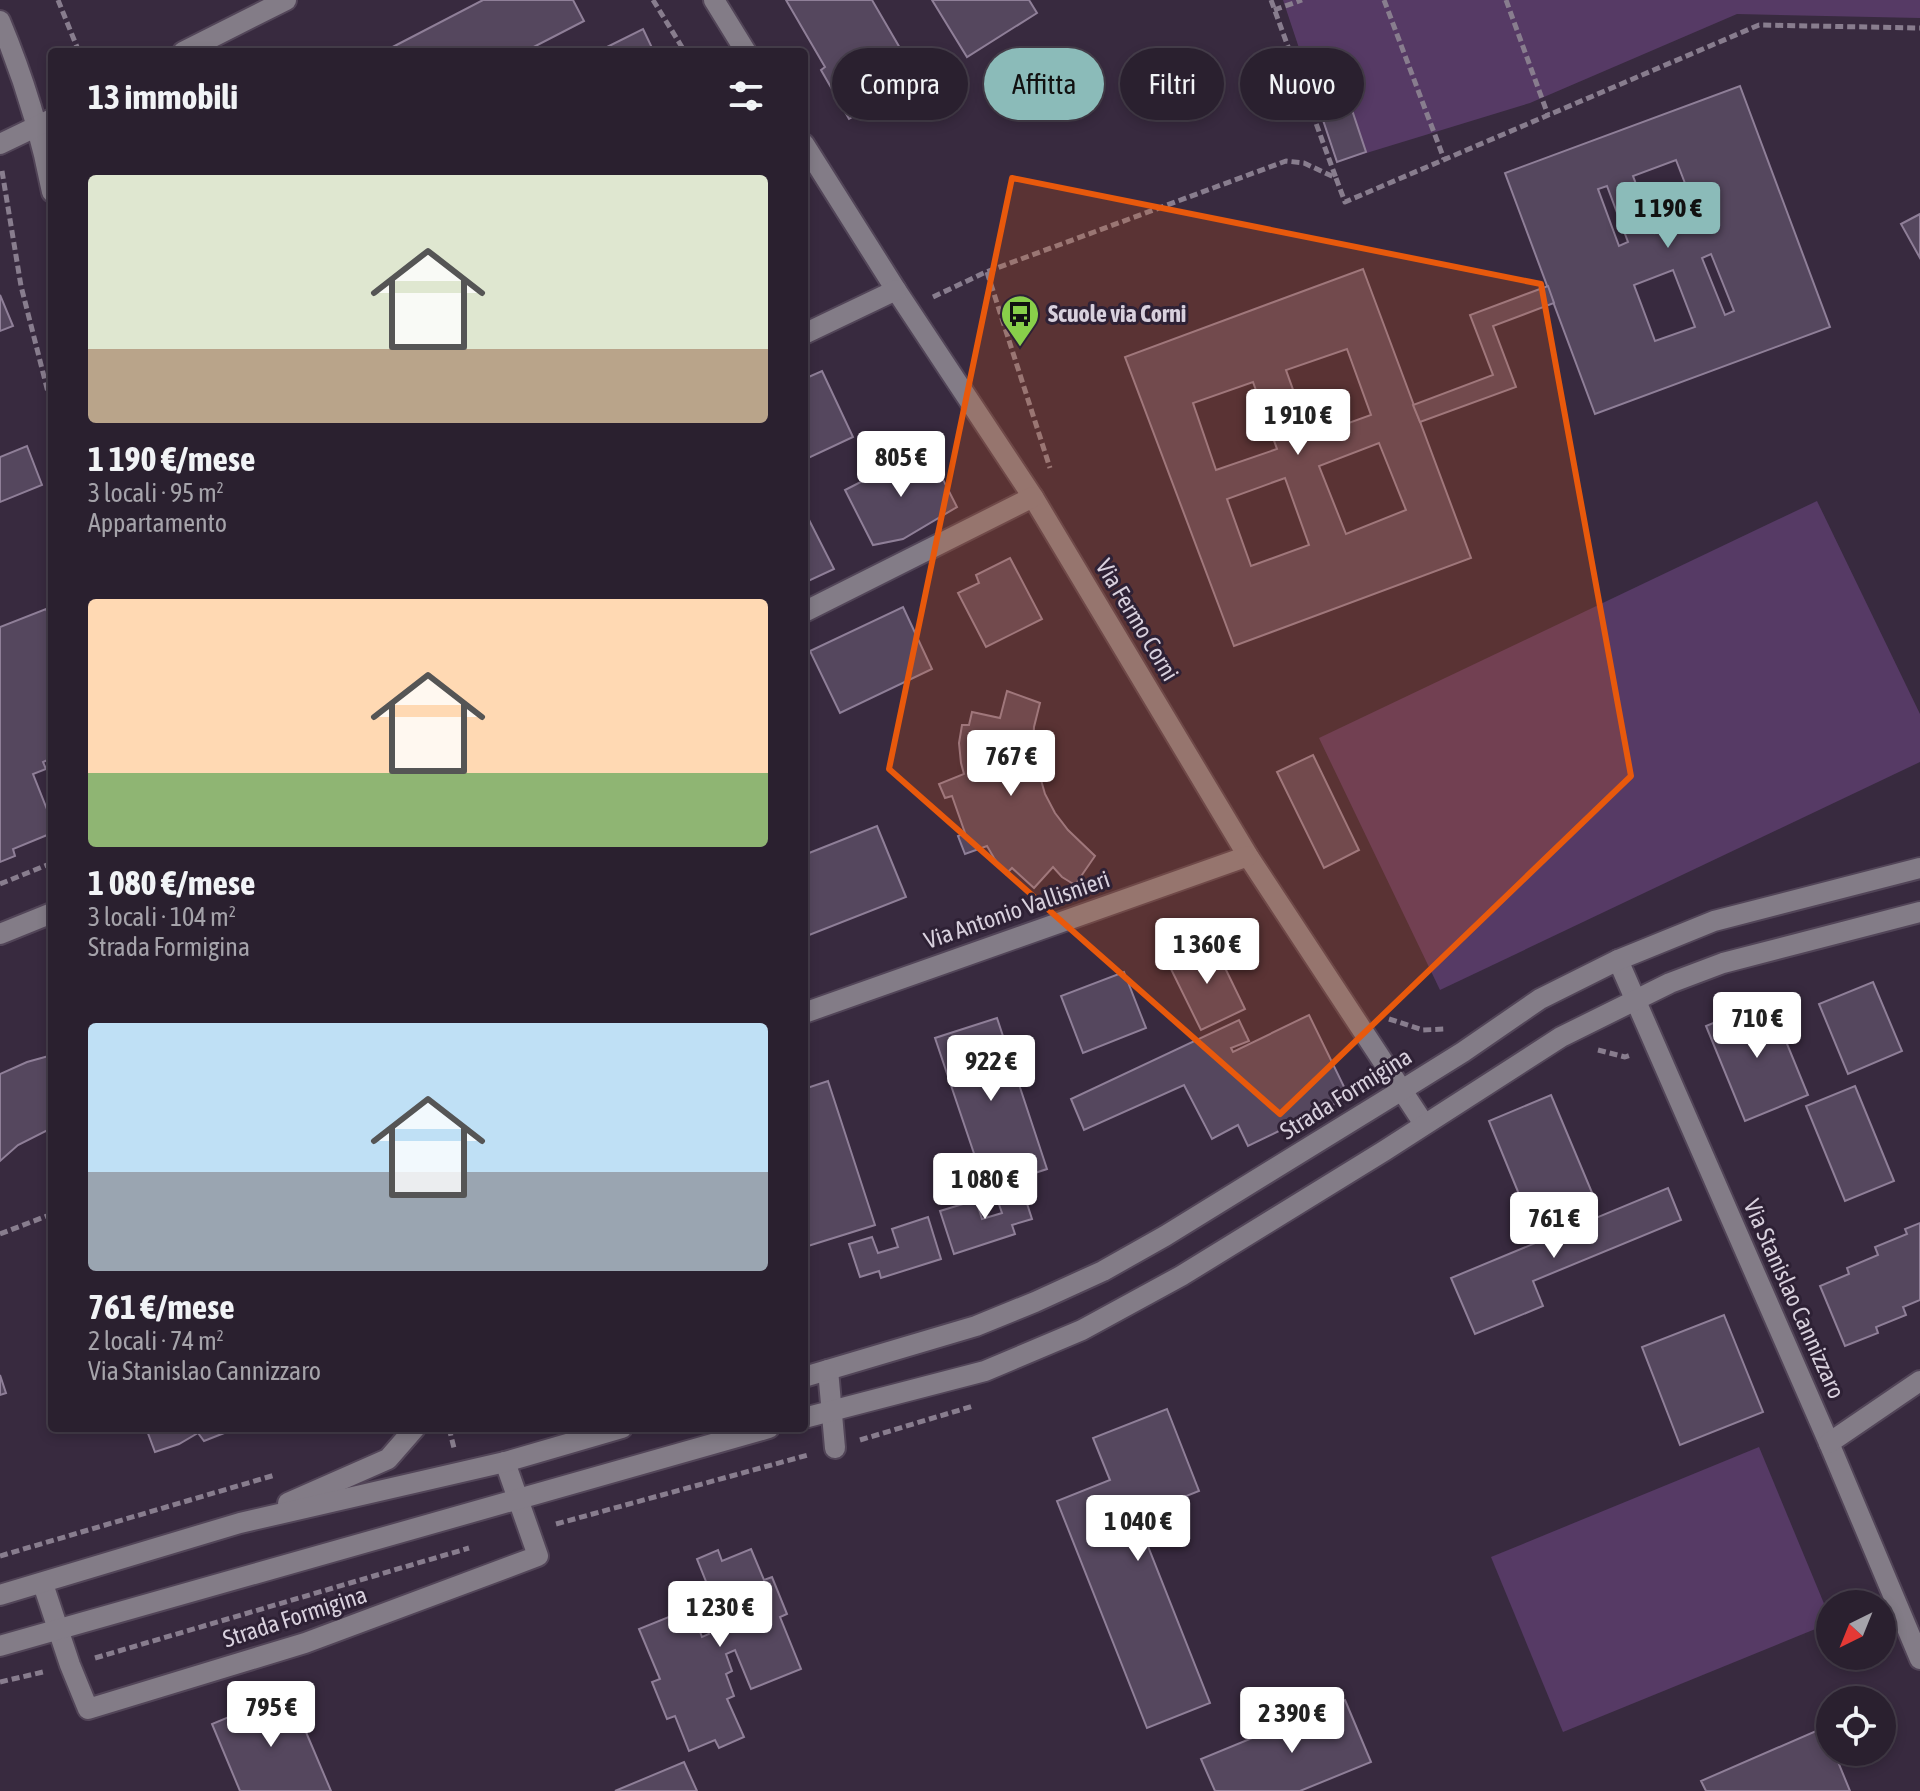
<!DOCTYPE html>
<html lang="it">
<meta charset="utf-8">
<style>
:root{--surface:#2a202f;--page:#322837;--text:#f1f3f6;--muted:#a5a3aa;--line:#463e4b;--accent:#8bbbb9}
body{margin:0;font-family:"Asap Condensed",sans-serif;background:var(--page);color:var(--text);height:100vh;display:flex;flex-direction:column;font-size:30px;white-space:nowrap}
*{box-sizing:border-box;margin:0}
p{font-size:26px;color:var(--muted)}
.icon{flex:none;width:44px;height:44px;fill:none;stroke:currentColor;stroke-width:2;stroke-linecap:round;stroke-linejoin:round}
.map{position:relative;flex:1;overflow:hidden}
.panel{position:absolute;left:48px;top:48px;width:760px;height:1384px;display:flex;flex-direction:column;background:var(--surface);border-radius:8px;box-shadow:0 4px 12px #0003,0 0 0 2px var(--line)}
.panel>*{flex:none}
.hud{position:absolute;left:832px;top:48px;width:760px;height:72px;display:flex;gap:16px}
.needle{width:52px;rotate:223deg}
.fabs{position:absolute;left:1816px;top:1590px;display:grid;gap:16px}
.fabs a{display:grid;place-items:center;width:80px;height:80px;border-radius:50%;background:var(--surface);box-shadow:0 4px 12px #0003,0 0 0 2px var(--line);font-size:40px}
.price{position:absolute;translate:-50% -68px;padding:0 18px;border-radius:8px;background:#fff;color:#222;font-size:26px;line-height:52px;filter:drop-shadow(0 2px 4px #0008)}
.price::after{content:'';position:absolute;left:50%;top:48px;width:24px;height:18px;margin-left:-12px;background:inherit;clip-path:polygon(0 0,100% 0,50% 100%)}
.price.selected{background:var(--accent);color:#111}
ul{padding:0;list-style:none}
li{display:grid;align-content:center;gap:16px;height:424px;padding:0 40px}
li span{display:grid;place-items:center;height:248px;border-radius:8px;color:#555}
li>.icon{margin-inline-start:auto}
span .icon{width:144px;height:144px;fill:#fffc;stroke-width:1}
li b{font-size:34px}
h2{display:flex;justify-content:space-between;align-items:center;height:96px;padding:0 40px;font-size:34px}
.tag{padding:0 28px;border-radius:36px;background:var(--surface);box-shadow:0 4px 12px #0003,0 0 0 2px var(--line);font-size:28px;line-height:72px}
.tag.selected{background:var(--accent);color:#111}
.map>svg:first-child{display:block}
</style>
<div class="map">
<svg width="1920" height="1791" viewBox="0 0 1920 1791">
<rect width="100%" height="100%" fill="#382a3f"/>
<g fill="#563a65">
<path d="M1283,0h637v18l-183,-4 -207,89 -193,59z"/>
<path d="M1817,501l103,213v48l-480,228 -121,-252z"/>
<path d="M1759,1447l71,171v5l-267,109 -72,-175z"/>
</g>
<g fill="#55475e" stroke="#8f7f98" stroke-width="2" fill-rule="evenodd">
<path d="M483,0h90l11,21 -60,31h-141z"/>
<path d="M786,0h86l46,79 -69,40 -28,-49 4,-3z"/>
<path d="M932,0h97l8,13 -70,44z"/>
<path d="M643,29l11,23h-57z"/>
<path d="M1340,74l26,78 -29,10 -26,-78z"/>
<path d="M1740,86l90,241 -235,87 -90,-241zM1676,160l22,57 -43,16 -22,-57zM1607,186l21,56 -9,4 -21,-57zM1711,254l23,57 -9,4 -23,-57zM1673,270l22,57 -40,14 -21,-56z"/>
<path d="M1920,214v44l-19,-34z"/>
<path d="M1363,269l108,289 -237,88 -109,-289zM1347,349l24,66 -61,22 -24,-67zM1253,382l24,67 -61,21 -23,-67zM1379,443l27,67 -60,24 -27,-68zM1285,478l24,67 -58,21 -24,-67z"/>
<path d="M1548,286l6,17 -61,23 23,61 -96,35 -7,-17 80,-30 -23,-60z"/>
<path d="M0,295l13,31 -13,5z"/>
<path d="M822,371l31,66 -49,23v-81z"/>
<path d="M27,446l15,39 -42,17v-45z"/>
<path d="M927,448l30,59 -54,32 -30,6 -28,-55z"/>
<path d="M804,510l30,59 -30,14z"/>
<path d="M1010,558l32,61 -56,28 -28,-54 21,-10 -3,-8z"/>
<path d="M903,607l29,62 -92,44 -30,-62z"/>
<path d="M46,609l6,14v135l-9,4 3,7 -13,5 19,48v11l-39,16 2,7 -15,6v-235z"/>
<path d="M1007,691l33,12 -6,24 -1,17 2,15 10,35 10,19 13,17 27,26 -20,29 -13,-8 -9,-10 -19,21 -22,-20 -6,6 -12,-16 -7,-12 -22,8 -7,-18 7,-3 -13,-37 -7,2 -6,-14 25,-10 -3,-11 -2,-20 3,-18h7l3,-13 28,6z"/>
<path d="M1313,755l46,95 -35,18 -47,-96z"/>
<path d="M877,826l29,71 -102,40v-82z"/>
<path d="M1212,941l33,68 -44,21 -33,-67z"/>
<path d="M1124,972l22,56 -63,25 -22,-57z"/>
<path d="M1873,982l29,69 -54,23 -29,-70z"/>
<path d="M1769,1000l39,95 -63,26 -39,-95z"/>
<path d="M1309,1015l40,82 -101,49 -10,-21 -26,14 -28,-54 -100,45 -13,-31 168,-79 10,21 -18,7 2,4z"/>
<path d="M997,1018l50,151 -61,20 -51,-151z"/>
<path d="M52,1055v73l-34,17 -18,16v-87l27,-12z"/>
<path d="M828,1081l47,144 -67,21 -4,-11v-146z"/>
<path d="M1855,1086l39,95 -49,20 -39,-95z"/>
<path d="M1551,1095l42,100 -63,26 -41,-100z"/>
<path d="M1021,1185l11,34 -20,6 3,9 -61,20 -14,-43 36,-11 6,19 20,-6 -7,-20z"/>
<path d="M1668,1188l13,32 -148,61 10,25 -68,28 -24,-56z"/>
<path d="M928,1217l13,42 -60,19 -2,-7 -19,6 -11,-33 23,-7 6,16 20,-6 -6,-18z"/>
<path d="M1920,1223v77l-17,7 3,8 -30,12 2,6 -33,13 -25,-60 29,-12 -2,-6 31,-13 -3,-8 32,-13 -2,-5z"/>
<path d="M1724,1315l39,97 -83,33 -38,-98z"/>
<path d="M0,1375l6,18 -6,2z"/>
<path d="M1167,1409l32,82 -63,25 74,187 -63,25 -90,-227 53,-21 -17,-42z"/>
<path d="M146,1428h91l-33,13 -6,-8 -19,11 -24,8z"/>
<path d="M751,1549l13,31 8,-3 15,37 -7,3 21,52 -50,20 -16,-39 -9,4 6,17 -6,3 8,22 -7,3 17,38 -25,11 -4,-8 -26,11 -14,-35 -8,3 -15,-37 8,-3 -21,-50 52,-21 11,29 7,-3 -2,-8 8,-3 -8,-21 6,-3 -16,-40 21,-9 4,11z"/>
<path d="M289,1692l42,99h-91l-28,-67z"/>
<path d="M1345,1700l26,62 -71,29h-85l-14,-32z"/>
<path d="M1823,1728l7,16v8h4l16,39h-144l-5,-10z"/>
<path d="M684,1762l13,29h-82z"/>
</g>
<g fill="none" stroke-linecap="round" stroke-linejoin="round">
<g stroke="#524558" stroke-width="24">
<g id="minor">
<path d="M714,0l32,52"/>
<path d="M0,21c23,55 41,113 52,171"/>
<path d="M183,52l103,-52"/>
<path d="M0,144l52,-25"/>
<path d="M804,144l92,146 137,207 215,359 176,268"/>
<path d="M804,334l92,-44"/>
<path d="M804,612l229,-115"/>
<path d="M0,934l52,-21"/>
<path d="M1618,960l211,483 91,216"/>
<path d="M804,1013l444,-157"/>
<path d="M828,1370l7,78"/>
<path d="M804,1377l172,-51 59,-24 68,-31 62,-35 237,-146 61,-38 77,-53 78,-39 96,-39 206,-53"/>
<path d="M804,1418l181,-47 97,-41 99,-54 203,-125 177,-114 109,-54 53,-20 197,-51"/>
<path d="M1829,1443l91,-62"/>
<path d="M288,1503l100,-44 27,-31"/>
<path d="M43,1584l27,81 18,44 217,-66 233,-87 -33,-94"/>
<path d="M0,1595l240,-72 265,-61 117,-34"/>
<path d="M0,1646l769,-218"/>
</g>
</g>
<g stroke="#887d8e" stroke-width="5" stroke-dasharray="8 4" stroke-linecap="butt">
<path d="M58,0l21,52"/>
<path d="M653,0l32,52"/>
<path d="M1271,0l65,178"/>
<path d="M1384,0l60,159"/>
<path d="M1506,0l42,115"/>
<path d="M1274,10l28,-10"/>
<path d="M2,171l19,115 31,122"/>
<path d="M987,272l63,196"/>
<path d="M933,297l53,-25 300,-111 18,2 32,15 9,24 414,-177 161,3"/>
<path d="M0,884l52,-21"/>
<path d="M1389,1019l34,11 22,-1"/>
<path d="M1598,1050l27,7 6,-2"/>
<path d="M0,1234l52,-20"/>
<path d="M449,1428l5,20"/>
<path d="M860,1440l113,-34"/>
<path d="M556,1524l252,-69"/>
<path d="M0,1556l275,-81"/>
<path d="M95,1658l374,-110"/>
<path d="M0,1682l43,-10"/>
</g>
<use href="#minor" stroke="#837c87" stroke-width="20"/>
</g>
<path fill="#e8590c" fill-opacity="0.2" stroke="#e8590c" stroke-width="6" stroke-linejoin="round" d="M1012,178l529,106 90,492 -351,338 -391,-345z"/>
<defs>
<g id="bus-pin" transform="scale(2)"><path d="M0 17L-7.5 6A9.5 9.5 0 1 1 7.5 6Z" fill="#88cf4a" stroke="#2e2135"/><path d="M-5-6H5V4H4V6H2V4H-2V6H-4V4H-5ZM-3.5-4V0h7V-4ZM-3.5 1.2v1.5H-2V1.2ZM2 1.2v1.5H3.5V1.2Z" fill="#111"/></g>
</defs>
<g fill-rule="evenodd">
<use href="#bus-pin" x="1020" y="314"/>
</g>
<g text-anchor="middle" stroke-width="6" stroke-linejoin="round" paint-order="stroke">
<g font-size="24" font-weight="bold" fill="#d8d0dd" stroke="#2e2135" text-anchor="start">
<text x="1048" y="322">Scuole via Corni</text>
</g>
<g font-size="24" fill="#d8d0dd" stroke="#2e2135">
<text transform="translate(1137 620) rotate(59)" y="8">Via Fermo Corni</text>
<text transform="translate(1017 910) rotate(-19)" y="8">Via Antonio Vallisnieri</text>
<text transform="translate(1346 1094) rotate(-32)" y="8">Strada Formigina</text>
<text transform="translate(1794 1299) rotate(66)" y="8">Via Stanislao Cannizzaro</text>
<text transform="translate(295 1617) rotate(-18)" y="8">Strada Formigina</text>
</g>
</g>
</svg>
<div class="fabs">
<a><svg class="needle" viewBox="-14 -14 28 28"><path d="M0-13l5 13h-10z" fill="#e53935"/><path d="M0 13l5-13h-10z" fill="#a5a3aa"/></svg></a>
<a><svg class="icon" aria-label="locate" viewBox="0 0 24 24"><circle cx="12" cy="12" r="6"/><path d="M12 2v4M12 18v4M2 12h4M18 12h4"/></svg></a>
</div>
<b class="price selected" style="left:1668px;top:250px">1 190 €</b>
<b class="price" style="left:1298px;top:457px">1 910 €</b>
<b class="price" style="left:901px;top:499px">805 €</b>
<b class="price" style="left:1011px;top:798px">767 €</b>
<b class="price" style="left:1207px;top:986px">1 360 €</b>
<b class="price" style="left:1757px;top:1060px">710 €</b>
<b class="price" style="left:991px;top:1103px">922 €</b>
<b class="price" style="left:985px;top:1221px">1 080 €</b>
<b class="price" style="left:1554px;top:1260px">761 €</b>
<b class="price" style="left:1138px;top:1563px">1 040 €</b>
<b class="price" style="left:720px;top:1649px">1 230 €</b>
<b class="price" style="left:271px;top:1749px">795 €</b>
<b class="price" style="left:1292px;top:1755px">2 390 €</b>
<div class="hud">
<a class="tag">Compra</a>
<a class="tag selected">Affitta</a>
<a class="tag">Filtri</a>
<a class="tag">Nuovo</a>
</div>
<section class="panel">
<h2>13 immobili<svg class="icon" aria-label="filters" viewBox="0 0 24 24"><path d="M4 7h16M4 17h16"/><circle cx="9" cy="7" r="2"/><circle cx="15" cy="17" r="2"/></svg></h2>
<ul>
<li><span style="background:linear-gradient(#dfe7d0 70%,#b9a48a 0)"><svg class="icon" aria-label="home" viewBox="0 0 24 24"><path d="M3 11l9-7 9 7M6 9v11h12V9"/></svg></span><div><b>1 190 €/mese</b><p>3 locali · 95 m²</p><p>Appartamento</p></div></li>
<li><span style="background:linear-gradient(#ffd9b3 70%,#8fb573 0)"><svg class="icon" aria-label="home" viewBox="0 0 24 24"><path d="M3 11l9-7 9 7M6 9v11h12V9"/></svg></span><div><b>1 080 €/mese</b><p>3 locali · 104 m²</p><p>Strada Formigina</p></div></li>
<li><span style="background:linear-gradient(#bfe0f5 60%,#9aa5b1 0)"><svg class="icon" aria-label="home" viewBox="0 0 24 24"><path d="M3 11l9-7 9 7M6 9v11h12V9"/></svg></span><div><b>761 €/mese</b><p>2 locali · 74 m²</p><p>Via Stanislao Cannizzaro</p></div></li>
</ul>
</section>
</div>
